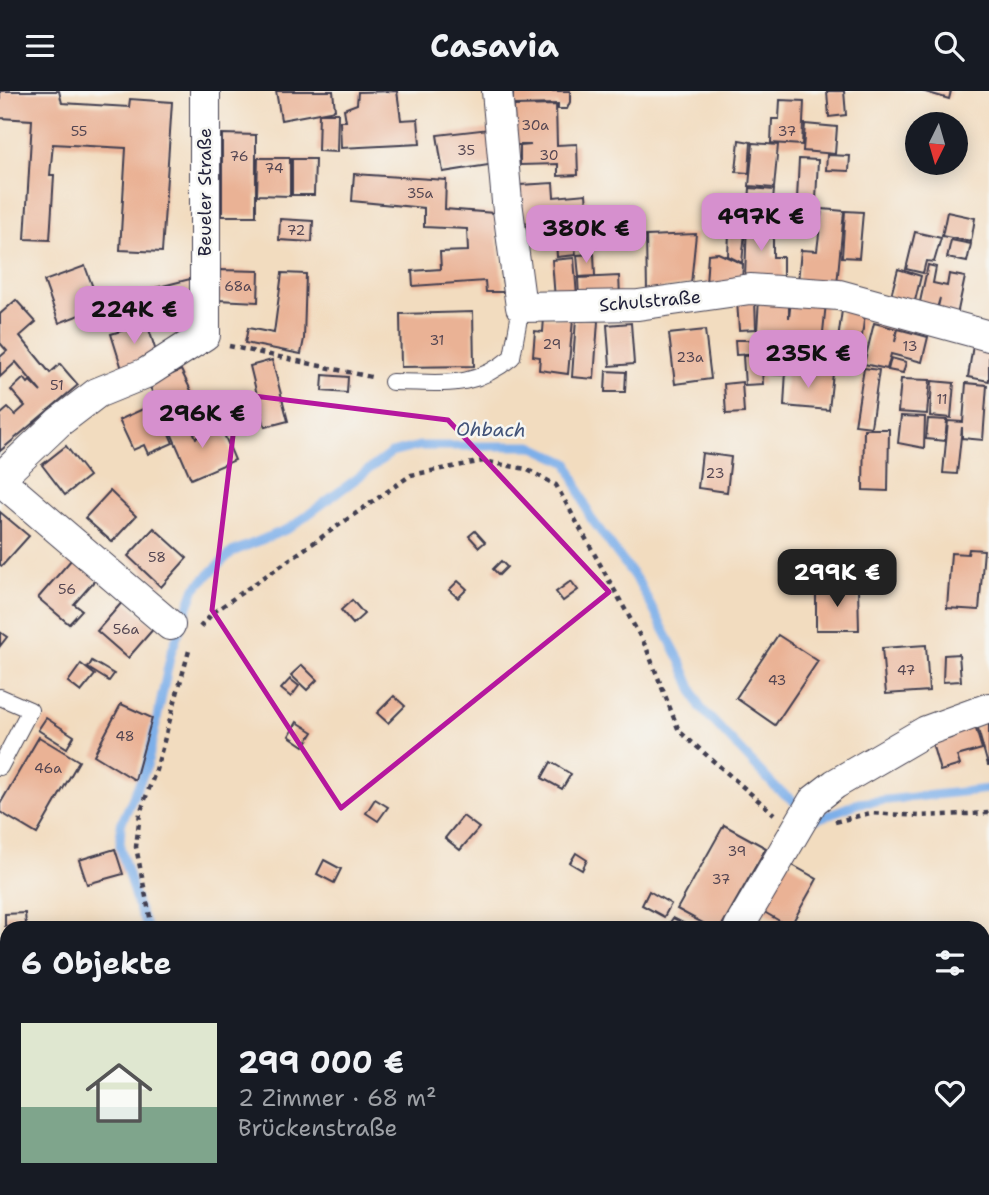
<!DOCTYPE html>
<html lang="de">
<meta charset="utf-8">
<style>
:root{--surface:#171b24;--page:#242831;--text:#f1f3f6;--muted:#9ea1a6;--line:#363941;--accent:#d690ce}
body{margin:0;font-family:"Shantell Sans",sans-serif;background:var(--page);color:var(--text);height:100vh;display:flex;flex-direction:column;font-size:26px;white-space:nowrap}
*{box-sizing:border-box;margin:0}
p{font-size:23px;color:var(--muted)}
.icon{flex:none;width:38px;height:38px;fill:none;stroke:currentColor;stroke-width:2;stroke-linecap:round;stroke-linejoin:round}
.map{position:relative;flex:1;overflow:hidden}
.panel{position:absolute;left:0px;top:830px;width:990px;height:275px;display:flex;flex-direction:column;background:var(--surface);border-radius:21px 21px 0 0;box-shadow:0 4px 18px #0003}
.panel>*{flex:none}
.needle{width:46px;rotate:185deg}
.buttons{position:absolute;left:905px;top:21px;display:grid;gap:14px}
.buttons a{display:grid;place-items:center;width:63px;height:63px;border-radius:50%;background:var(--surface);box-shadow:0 4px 18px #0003;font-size:35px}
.price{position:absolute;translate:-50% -60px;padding:0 16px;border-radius:14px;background:var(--accent);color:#111;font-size:23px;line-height:46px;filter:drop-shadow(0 2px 4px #0008)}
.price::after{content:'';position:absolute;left:50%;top:42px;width:21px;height:16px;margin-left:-10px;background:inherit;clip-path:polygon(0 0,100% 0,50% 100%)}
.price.selected{background:#222;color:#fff}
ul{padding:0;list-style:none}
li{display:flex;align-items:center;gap:21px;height:175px;padding:0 21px}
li+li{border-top:2px solid var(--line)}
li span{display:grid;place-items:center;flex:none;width:196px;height:140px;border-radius:0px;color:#555}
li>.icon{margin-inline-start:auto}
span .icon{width:84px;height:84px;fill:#fffc;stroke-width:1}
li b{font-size:30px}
h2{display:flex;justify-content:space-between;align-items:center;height:84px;padding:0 21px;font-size:30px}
header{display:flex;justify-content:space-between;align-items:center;height:91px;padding:0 21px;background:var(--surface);font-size:32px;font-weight:700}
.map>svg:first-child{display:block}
</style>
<header><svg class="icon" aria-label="menu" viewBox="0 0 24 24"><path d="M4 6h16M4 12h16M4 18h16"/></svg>Casavia<svg class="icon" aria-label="search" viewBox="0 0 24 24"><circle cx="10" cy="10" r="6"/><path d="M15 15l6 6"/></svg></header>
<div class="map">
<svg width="989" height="1104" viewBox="0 0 989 1104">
<rect width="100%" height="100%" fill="#f6f6f2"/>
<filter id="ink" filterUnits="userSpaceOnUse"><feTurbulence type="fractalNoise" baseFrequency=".0143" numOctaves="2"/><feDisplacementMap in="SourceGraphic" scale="14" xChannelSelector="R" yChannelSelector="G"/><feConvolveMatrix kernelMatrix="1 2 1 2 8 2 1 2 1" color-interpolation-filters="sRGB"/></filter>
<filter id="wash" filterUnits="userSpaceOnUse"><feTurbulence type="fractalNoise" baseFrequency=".00686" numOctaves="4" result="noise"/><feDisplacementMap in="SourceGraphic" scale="28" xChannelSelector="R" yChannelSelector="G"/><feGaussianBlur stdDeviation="1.57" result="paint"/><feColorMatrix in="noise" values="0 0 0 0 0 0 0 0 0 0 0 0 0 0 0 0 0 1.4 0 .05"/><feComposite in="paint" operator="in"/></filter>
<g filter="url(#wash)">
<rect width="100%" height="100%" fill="#f2dcbf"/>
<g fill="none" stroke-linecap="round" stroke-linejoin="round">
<g stroke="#7dafe9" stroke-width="9">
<path d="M147,836l-10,-23 -17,-57 1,-23 26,-58 24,-113 24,-65 37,-36 58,-24 101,-75 28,-7h113l36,17 22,54 49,66 41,77 20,47 75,80 42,32 42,-16 130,-14"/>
<path d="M0,886l7,7"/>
</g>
</g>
<g id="blocks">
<g fill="#eab295">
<path d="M0,0h59l3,12 67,4 1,-8 42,3 -10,150 -42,-2 6,-102 -73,-4 -3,31h4l-4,65 -25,-1 7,-119 -32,-2z"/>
<path d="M276,0h57l2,19 -54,10z"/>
<path d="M397,0l4,29 17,-1 2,25 -79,4 -1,-27h6l-2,-12 13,-5 1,-12z"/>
<path d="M513,0h57v11l-3,7h-9v-5l-45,1z"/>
<path d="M827,0h17l2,24 -17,2z"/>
<path d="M922,0h29l-2,8z"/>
<path d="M780,9l24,1 -2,44 -31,-2 1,-24h7z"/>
<path d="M556,14l1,40 20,-1 1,31 -20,1v-12l-38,1v-19l11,-1h-16l-1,-39z"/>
<path d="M319,22h19l-1,39 -19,-1z"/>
<path d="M805,33l32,3 -2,27 -32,-3z"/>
<path d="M489,38l6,35 -52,8 -6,-37z"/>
<path d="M222,43l34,1v81h-34z"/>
<path d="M739,49l12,2 -2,31 -13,-1z"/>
<path d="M753,52l25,2 -4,43 -25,-2z"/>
<path d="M827,64l23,1 -1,15 -23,-1z"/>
<path d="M258,67h32v38l-33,-1z"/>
<path d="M292,68h23l-1,36h-22z"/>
<path d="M799,68l19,1 -3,59h-19z"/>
<path d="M354,83l92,6 -1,29 49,4 10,79h-18l-1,-11 -72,5 -1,-15 29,-2 -1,-17 28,-1 -1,-22 -43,-2v-19l-72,-7z"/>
<path d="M553,92l1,14 32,-3 2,24 -64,5 -4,-38z"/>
<path d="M750,97l24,2 -3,29 -23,-2z"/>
<path d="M730,118l17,1 -5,53 -14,-7z"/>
<path d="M822,118l22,2 -7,74 -39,-3 3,-32 16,1z"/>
<path d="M845,120l18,1 -4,46 -17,-1z"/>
<path d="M947,121l28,6 -4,24 -29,-6z"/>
<path d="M280,128l33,2 -1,21 -33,-2z"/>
<path d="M573,130l2,17 -15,1h14l2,16 -19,2 -1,-17 -31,3 -2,-17z"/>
<path d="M747,130h19v13h7v23h10v21h-38z"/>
<path d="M915,141l26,6 -7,24 -8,-1 -3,12 -17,-4z"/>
<path d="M696,143l-5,50 -44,7 -1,-55z"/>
<path d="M951,149l20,4 -4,18 -20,-4z"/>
<path d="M718,162l25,11 -1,17 -36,4 2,-31z"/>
<path d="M594,163l1,22 -16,1 -2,-22z"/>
<path d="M574,167l3,39 -22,2 -3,-39z"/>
<path d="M928,174l8,2 -3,16 14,3 2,-12 16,3 -9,43 -20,-4 4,-18 -5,17 -17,-4z"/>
<path d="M85,175l15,41 -41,16 -15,-42z"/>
<path d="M898,178l23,7 -8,33 -24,-6z"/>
<path d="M219,179l40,1 -1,31 -40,-2z"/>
<path d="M282,182l24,1 -2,65 -3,15 -56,-11 3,-15 26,5z"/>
<path d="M619,185l1,20 -41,3 -1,-21z"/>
<path d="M190,188l2,47h-32l-1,-9h-4l-4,-28z"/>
<path d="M759,208l30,2v17l2,-18 35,3 -4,39 -35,-3 1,-6 -31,-2z"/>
<path d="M16,209l20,22 -16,14 30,37 10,-9 18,21 -78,66v-36l8,-7 7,7 10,-9 -14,-16 13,-12 4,5 2,-2 11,11 -25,-30 -16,15v-20l7,-6 -7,-8v-29z"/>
<path d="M755,209l1,29 -17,1 -2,-29z"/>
<path d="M842,219l23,4 -6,44 -23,-3z"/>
<path d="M473,221l1,54 -73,1 -1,-53z"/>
<path d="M544,227l29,1 -5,55 -29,-4 1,-13 -7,-1 2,-25 8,1z"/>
<path d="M576,228l22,2 -4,58 -22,-2z"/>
<path d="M147,232l11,35 -36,11 -11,-35z"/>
<path d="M631,232l3,41 -24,2 -3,-41z"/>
<path d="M874,232l23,6 -2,13 3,-13 30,8 -6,25 -31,-8 -4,15 -23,-5z"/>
<path d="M705,239l6,49 -36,5 -6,-50z"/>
<path d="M773,244l12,1 -3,39 -13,-1z"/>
<path d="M735,249h19v14l-18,1z"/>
<path d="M973,254l16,2v34l-21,-4z"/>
<path d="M761,264l2,29 -18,1 -2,-29z"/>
<path d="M891,267l15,4 -3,11 -15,-3z"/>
<path d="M272,269l16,61 -23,6 -15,-61z"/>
<path d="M864,277l15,2 -8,57 -16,-2z"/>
<path d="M181,279l20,41 -16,8 -3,-5 -15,8 -18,-37z"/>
<path d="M786,279l47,3 -4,37 -45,-4z"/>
<path d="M606,280l20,1 -1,20h-20z"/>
<path d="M323,284l25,2 -1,16 -25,-2z"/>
<path d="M901,288l29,1 -3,34 -29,-2z"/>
<path d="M932,290l22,2 -3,35 -21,-2z"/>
<path d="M742,291l2,31 -18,1 -2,-30z"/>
<path d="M966,292l21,2 -4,55 -21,-2v-11l-5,47 -14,-1 5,-52 15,1z"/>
<path d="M156,312l17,40 -25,11 -4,-9 -11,5 -14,-30z"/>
<path d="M901,325l24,1 -1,31 -26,-5z"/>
<path d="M928,328l19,1 -2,21 -19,-2z"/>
<path d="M177,332l2,5 11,-4 6,14 25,-11 14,33 -44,19 -23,-53z"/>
<path d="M864,338h25l-1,62 -25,-1z"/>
<path d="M66,355l23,30 -24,19 -23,-30z"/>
<path d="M702,362l29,4 -4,35 -29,-4z"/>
<path d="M110,400l26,25 -24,26 -27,-24z"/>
<path d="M0,421l29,24 -27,30 -2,-1z"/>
<path d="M154,437l33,30 -26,29 -33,-31z"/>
<path d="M475,440l10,11 -6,5 -10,-11z"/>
<path d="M969,458l15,1 -5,60 -32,-2 4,-55 17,1z"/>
<path d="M72,468l24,20 -22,25 8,6 -13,14 -31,-26z"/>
<path d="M501,470l6,6 -8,8 -6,-6z"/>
<path d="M458,490l9,8 -9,9 -9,-8z"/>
<path d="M571,490l7,9 -15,11 -7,-9z"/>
<path d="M858,496l1,43h-43v-42z"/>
<path d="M124,509l31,27 -27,31 -31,-27z"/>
<path d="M352,509l12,14 -11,10 -12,-14z"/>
<path d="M0,541l7,5 -7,9z"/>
<path d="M778,544l40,26 -43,64 -39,-27z"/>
<path d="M926,554l3,46 -43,3 -4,-46z"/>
<path d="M959,563l2,27 -18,1 1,-27z"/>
<path d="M92,570l22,13 -5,7 -21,-13z"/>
<path d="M81,573l14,11 -14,17 -13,-10z"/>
<path d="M302,574l15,15 -10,10 -16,-15z"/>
<path d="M290,588l9,7 -8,11 -10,-8z"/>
<path d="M394,605l11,10 -17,17 -11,-10z"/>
<path d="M121,613l31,14 -17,62 -41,-25z"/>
<path d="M46,627l28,18 -7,12 -29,-18z"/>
<path d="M297,631l16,10 -9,14 -15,-10z"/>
<path d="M989,631v43h-1l-11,-39z"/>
<path d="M975,635l7,23 -25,7 3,9 -20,6 -8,-28 19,-5 -1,-4z"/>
<path d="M39,646l40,24 -42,73 -37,-22v-8z"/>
<path d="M551,671l20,12 -9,15 -20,-11z"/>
<path d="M375,708l13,8 -10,14 -12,-8z"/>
<path d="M463,725l16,12 -19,22 -15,-12z"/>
<path d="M724,734l42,23 -45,79h-11l-33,-18z"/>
<path d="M115,758l8,25 -36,10 -8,-24z"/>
<path d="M576,762l11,7 -5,10 -12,-7z"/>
<path d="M324,769l17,9 -7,14 -17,-9z"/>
<path d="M787,771l30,17 -27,48 -31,-18z"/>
<path d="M649,800l22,13 -7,13 -22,-12z"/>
<path d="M25,822l1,12 -21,1v-12z"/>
<path d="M673,827l18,9h-24z"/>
<path d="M984,894l5,3v67l-5,-3z"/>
<path d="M989,998v64l-5,8v-63z"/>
<path d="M4,1065l3,1v14l-7,-4z"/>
<path d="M42,1097h15l-4,7z"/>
<path d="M73,1097h38l-2,4 5,3h-45z"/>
<path d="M142,1097h50l-5,7h-57l3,-5 5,4z"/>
<path d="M221,1097h55l-4,7h-55z"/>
<path d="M334,1097h46l-3,7h-46z"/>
<path d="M383,1097l14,7h-18z"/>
<path d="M630,1097h26l-3,5 -16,-1z"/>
<path d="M743,1097h22l-4,7h-6z"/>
<path d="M803,1097h29l9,6 4,-6h36l3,2 -3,5h-82z"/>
</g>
</g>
</g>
<g filter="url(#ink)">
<use href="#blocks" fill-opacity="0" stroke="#413e4f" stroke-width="2"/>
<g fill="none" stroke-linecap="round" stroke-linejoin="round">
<g stroke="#413e4f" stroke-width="18">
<g id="lane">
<path d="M392,291c50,0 79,9 120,-25l9,-50"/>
<path d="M0,606l30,13 -30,57"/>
</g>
</g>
<g stroke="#413e4f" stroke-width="32">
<g id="street">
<path d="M497,0l10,111 14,105 117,-2 112,-16 89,6 150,41"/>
<path d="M0,387l59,-56 38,-29 49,-20 59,-38v-244"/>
<path d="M0,389l170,145"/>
<path d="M739,836l74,-126 22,-17 91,-53 63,-23"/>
<path d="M414,1097l16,7"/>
<path d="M201,1104l4,-7"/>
<path d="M585,1104l4,-7"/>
</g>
</g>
<g stroke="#413e4f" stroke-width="4.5" stroke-dasharray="5 5" stroke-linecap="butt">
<path d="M229,255l142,31"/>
<path d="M200,536l14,-15 197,-137 72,-14 43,8 30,16 90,162 33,84 95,83"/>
<path d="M835,731l35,-9 50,3 69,-3"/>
<path d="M152,836l-16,-80 4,-34 16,-43 34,-123"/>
<path d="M984,1085l3,-4"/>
<path d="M968,1104l6,-7"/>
</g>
<use href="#lane" stroke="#fff" stroke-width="16"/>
<use href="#street" stroke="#fff" stroke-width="30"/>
</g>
</g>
<path fill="none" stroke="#b5179e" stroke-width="5" stroke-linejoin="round" d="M238,303l210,26 161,172 -268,216 -129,-198z"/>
<g text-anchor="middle" stroke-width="5" stroke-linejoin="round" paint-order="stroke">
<g font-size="14" fill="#544652">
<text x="535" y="39">30a</text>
<text x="79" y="45">55</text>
<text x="787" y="45">37</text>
<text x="466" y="64">35</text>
<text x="549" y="69">30</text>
<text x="239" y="70">76</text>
<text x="274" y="82">74</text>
<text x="420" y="107">35a</text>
<text x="296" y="144">72</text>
<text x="238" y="200">68a</text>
<text x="437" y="254">31</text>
<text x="552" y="258">29</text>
<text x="910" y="260">13</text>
<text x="690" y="271">23a</text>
<text x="57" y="299">51</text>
<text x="942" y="313">11</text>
<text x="715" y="387">23</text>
<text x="157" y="471">58</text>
<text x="67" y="503">56</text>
<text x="126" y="543">56a</text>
<text x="906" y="584">47</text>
<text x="777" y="594">43</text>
<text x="125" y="650">48</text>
<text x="48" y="682">46a</text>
<text x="737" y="765">39</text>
<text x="721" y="793">37</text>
</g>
<g font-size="18" fill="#22223b" stroke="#f6f6f2">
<text transform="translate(205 101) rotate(-90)" y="6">Beueler Straße</text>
<text transform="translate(650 210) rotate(-5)" y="6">Schulstraße</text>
</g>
<g font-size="19" font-style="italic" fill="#425378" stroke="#f6f6f2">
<text transform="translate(491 338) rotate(1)" y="7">Ohbach</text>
</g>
</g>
</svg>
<div class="buttons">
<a><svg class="needle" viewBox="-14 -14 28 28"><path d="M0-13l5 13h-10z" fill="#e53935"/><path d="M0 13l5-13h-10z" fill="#9ea1a6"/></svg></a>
</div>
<b class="price" style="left:761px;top:162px">497K €</b>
<b class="price" style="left:586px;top:174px">380K €</b>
<b class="price" style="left:134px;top:255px">224K €</b>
<b class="price" style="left:808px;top:299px">235K €</b>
<b class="price" style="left:202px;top:359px">296K €</b>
<b class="price selected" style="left:837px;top:518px">299K €</b>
<section class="panel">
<h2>6 Objekte<svg class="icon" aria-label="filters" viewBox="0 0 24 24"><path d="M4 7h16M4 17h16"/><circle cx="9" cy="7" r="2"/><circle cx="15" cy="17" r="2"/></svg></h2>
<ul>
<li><span style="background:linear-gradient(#dfe7d0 60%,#7fa58c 0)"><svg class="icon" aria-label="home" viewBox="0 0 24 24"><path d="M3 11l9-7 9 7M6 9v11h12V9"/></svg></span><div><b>299 000 €</b><p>2 Zimmer · 68 m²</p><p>Brückenstraße</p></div><svg class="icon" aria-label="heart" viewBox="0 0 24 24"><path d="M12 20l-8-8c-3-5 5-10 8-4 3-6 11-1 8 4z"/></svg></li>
</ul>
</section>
</div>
